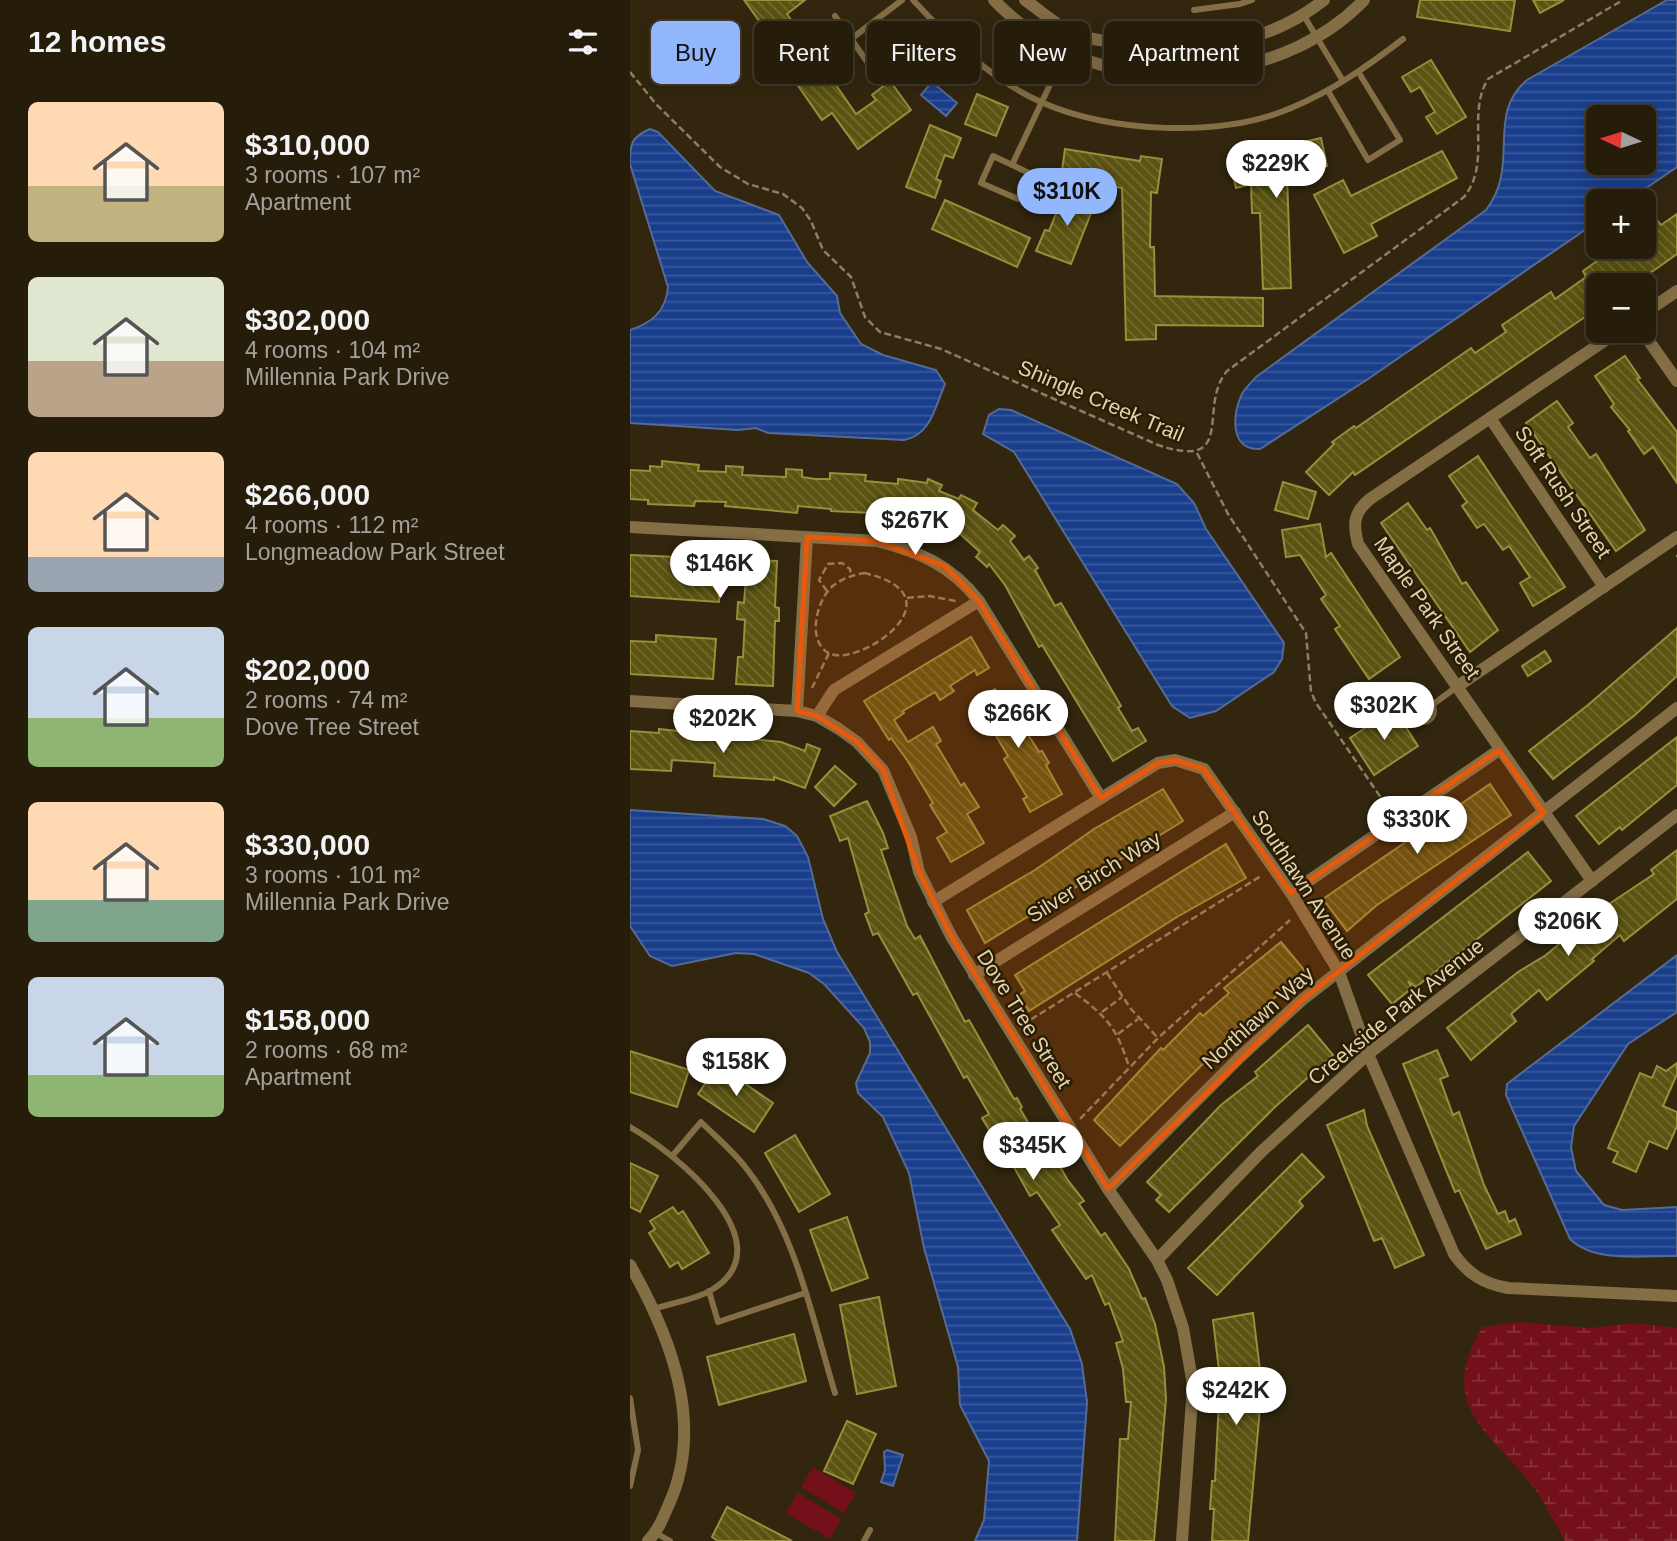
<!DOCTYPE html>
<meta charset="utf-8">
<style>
:root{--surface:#261c0a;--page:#322918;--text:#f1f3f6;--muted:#a4a19c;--line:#423a2b;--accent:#92b7fd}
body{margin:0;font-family:Arial,sans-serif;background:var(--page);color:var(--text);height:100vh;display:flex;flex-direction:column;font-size:26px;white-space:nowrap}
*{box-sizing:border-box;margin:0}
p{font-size:23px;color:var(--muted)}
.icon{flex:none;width:38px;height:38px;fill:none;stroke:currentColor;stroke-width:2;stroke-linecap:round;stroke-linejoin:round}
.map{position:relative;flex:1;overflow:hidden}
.details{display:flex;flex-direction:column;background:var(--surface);width:630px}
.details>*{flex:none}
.banner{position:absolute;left:21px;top:21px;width:665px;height:63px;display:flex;gap:14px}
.needle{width:46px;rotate:274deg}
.tools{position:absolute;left:956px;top:105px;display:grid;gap:14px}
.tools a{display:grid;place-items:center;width:70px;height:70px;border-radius:10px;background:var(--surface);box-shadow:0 4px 18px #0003,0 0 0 2px var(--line);font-size:35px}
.price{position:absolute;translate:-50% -60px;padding:0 16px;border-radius:24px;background:#fff;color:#222;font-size:23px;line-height:46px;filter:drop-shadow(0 2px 4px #0008)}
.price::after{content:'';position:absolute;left:50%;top:42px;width:21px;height:16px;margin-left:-10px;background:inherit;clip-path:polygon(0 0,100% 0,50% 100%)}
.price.active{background:var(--accent);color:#111}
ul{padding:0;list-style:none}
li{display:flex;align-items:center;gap:21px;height:175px;padding:0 28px}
li span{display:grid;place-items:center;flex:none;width:196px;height:140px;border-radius:10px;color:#555}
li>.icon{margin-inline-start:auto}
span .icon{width:84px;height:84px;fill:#fffc;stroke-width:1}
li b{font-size:30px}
h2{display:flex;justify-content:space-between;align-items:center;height:84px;padding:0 28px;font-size:30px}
.pill{padding:0 24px;border-radius:10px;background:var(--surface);box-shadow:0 4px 18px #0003,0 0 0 2px var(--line);font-size:24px;line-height:63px}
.pill.active{background:var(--accent);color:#111}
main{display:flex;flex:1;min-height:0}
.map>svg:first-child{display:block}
</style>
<main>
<section class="details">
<h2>12 homes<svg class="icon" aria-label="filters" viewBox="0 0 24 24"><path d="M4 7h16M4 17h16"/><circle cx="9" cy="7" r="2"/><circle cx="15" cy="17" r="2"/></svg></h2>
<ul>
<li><span style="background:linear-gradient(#ffd9b3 60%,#c2b280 0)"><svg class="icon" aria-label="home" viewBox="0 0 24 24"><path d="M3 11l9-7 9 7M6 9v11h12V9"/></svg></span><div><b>$310,000</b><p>3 rooms · 107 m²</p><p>Apartment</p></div></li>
<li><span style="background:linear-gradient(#dfe7d0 60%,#b9a48a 0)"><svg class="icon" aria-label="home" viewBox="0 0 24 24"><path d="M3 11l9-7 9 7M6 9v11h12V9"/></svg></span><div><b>$302,000</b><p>4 rooms · 104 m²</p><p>Millennia Park Drive</p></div></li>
<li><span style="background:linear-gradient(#ffd9b3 75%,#9aa5b1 0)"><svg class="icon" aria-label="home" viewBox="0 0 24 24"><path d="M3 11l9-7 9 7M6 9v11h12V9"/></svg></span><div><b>$266,000</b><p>4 rooms · 112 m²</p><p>Longmeadow Park Street</p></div></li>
<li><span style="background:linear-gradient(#c9d6e8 65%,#8fb573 0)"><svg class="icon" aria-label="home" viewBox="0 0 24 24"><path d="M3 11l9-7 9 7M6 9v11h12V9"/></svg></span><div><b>$202,000</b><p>2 rooms · 74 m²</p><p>Dove Tree Street</p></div></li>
<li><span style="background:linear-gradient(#ffd9b3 70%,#7fa58c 0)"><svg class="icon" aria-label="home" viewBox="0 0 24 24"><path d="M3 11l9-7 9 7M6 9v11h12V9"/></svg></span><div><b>$330,000</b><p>3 rooms · 101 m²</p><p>Millennia Park Drive</p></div></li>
<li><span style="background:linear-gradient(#c9d6e8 70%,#8fb573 0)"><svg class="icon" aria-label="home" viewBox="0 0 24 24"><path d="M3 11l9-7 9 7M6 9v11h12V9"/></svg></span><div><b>$158,000</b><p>2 rooms · 68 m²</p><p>Apartment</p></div></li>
</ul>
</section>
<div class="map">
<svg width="1047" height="1541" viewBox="0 0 1047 1541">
<defs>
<pattern id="wetland-marsh" width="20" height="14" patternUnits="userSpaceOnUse" patternTransform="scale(1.75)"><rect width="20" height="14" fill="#73101a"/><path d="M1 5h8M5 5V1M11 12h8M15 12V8" fill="none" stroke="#873239"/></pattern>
<pattern id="water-rules" width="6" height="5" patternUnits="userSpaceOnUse" patternTransform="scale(1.75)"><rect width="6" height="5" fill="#193e8c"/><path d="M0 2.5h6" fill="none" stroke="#3a599a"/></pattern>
<pattern id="building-back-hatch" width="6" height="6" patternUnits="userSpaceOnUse" patternTransform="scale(1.75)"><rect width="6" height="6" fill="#5b5311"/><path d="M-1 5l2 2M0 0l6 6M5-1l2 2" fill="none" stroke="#726b31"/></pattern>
</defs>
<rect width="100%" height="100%" fill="#32260e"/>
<g fill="#73101a">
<path d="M183,1467l43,26 -12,20 -43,-26z"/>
<path d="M168,1493l43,26 -11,20 -44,-26z"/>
</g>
<path fill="url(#wetland-marsh)" d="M889,1322l71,6 43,-5 44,5v213h-112c-10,-17 -19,-36 -30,-52 -45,-59 -100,-81 -53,-162z"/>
<g fill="url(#water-rules)" stroke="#566a96" stroke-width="2" fill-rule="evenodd">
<path d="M1037,0h10v167l-50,34h-29v20l-230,158 -108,70c-30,1 -28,-33 -18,-55 3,-6 10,-12 14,-17l230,-167c35,-45 -1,-95 41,-130zM968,117h45v46h-45z"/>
<path d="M302,82l25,21 -11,13 -25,-21z"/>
<path d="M20,129l8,3 57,59 64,24 28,47 30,34 3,17 21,31 22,11 53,15 9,14c-10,23 -14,51 -41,56l-136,-7 -12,-5 -18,2 -108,-7v-93c22,-7 36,-19 38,-43l-38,-123c0,-20 1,-27 20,-35z"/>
<path d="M369,409l12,1 166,74 17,19 12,26 78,114 -2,16 -8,13 -58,39 -26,7 -18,-12 -158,-254 -31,-18 6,-19z"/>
<path d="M0,810l133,9 22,7 12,10 11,21 15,62 14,33 233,377 12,35 5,38 -10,139h-102l9,-21 5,-59 -29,-56 -2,-38 -34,-119 -15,-75 -26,-56 -25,-24 -2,-10 14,-30v-11l-6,-14 -40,-44 -15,-11 -55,-19 -18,-1 -64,13 -22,-10 -20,-30z"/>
<path d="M1047,955v57l-49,32 -54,82 -3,21 5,24 28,34 18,5 55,-3v49c-33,-1 -81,8 -107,-17l-64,-144 1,-11z"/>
<path d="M257,1450l16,5 -10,31 -12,-4 4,-12 -1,-18z"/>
</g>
<g fill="url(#building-back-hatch)" stroke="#988e3c" stroke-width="2">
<path d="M114,0h61l-18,14 69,100 20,-14 -4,-5 18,-14 21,29 -53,39 -26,-36 -10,7 -53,-76 4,-4z"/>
<path d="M790,0h95l-5,31 -93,-14z"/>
<path d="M903,0h31l-24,13z"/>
<path d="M801,60l35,57 -29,17 -11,-17 9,-5 -15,-25 -9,5 -9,-15z"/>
<path d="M347,94l31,13 -12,29 -31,-12z"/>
<path d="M300,125l31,13 -8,20 -8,-3 -9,24 5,2 -6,17 -29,-11z"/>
<path d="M691,138l6,28 -40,10 4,112 -28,1 -3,-76h-8l-1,-29 -15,4 -7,-29z"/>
<path d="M435,149l75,12 1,-5 21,3 -5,34 -6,-1 -1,55h4l1,49 108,2v28l-107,-1v14l-30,1 -4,-152 -61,-10z"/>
<path d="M812,151l15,27 -86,46 6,12 -33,17 -30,-58 29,-15 8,16z"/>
<path d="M435,191l30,12 -24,61 -35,-13 9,-21 4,1z"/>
<path d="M315,200l85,38 -13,29 -85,-38z"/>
<path d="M1047,214v40l-21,15 -25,16h-33v23l-243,167 -2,-3 -24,23 -23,-23 28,-28 -2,-2 22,-16 2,2 115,-80 4,5 31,-21 -4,-7 49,-33 4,7 31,-22 -3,-6 21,-15 2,3 18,-12h19v-17l14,-10 4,5z"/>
<path d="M995,356l15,22 -3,1 40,53v51l-24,-36 -9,7 -16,-23 2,-1 -19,-23 3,-3 -19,-28z"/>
<path d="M927,401l16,22 -5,4 22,31 6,-4 49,76 -29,21 -90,-128z"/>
<path d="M848,456l87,131 -32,19 -13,-23 10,-6 -21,-31 -6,4 -19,-26 -7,4 -15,-22 5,-4 -18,-26z"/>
<path d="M32,461l37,4 -1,6 28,1v-6l17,1 -1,8 44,2v-8l16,1v7l13,2h15v-6l36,2 -1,6 33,3v-5l29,4 1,-4 14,6 -3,6 20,8 2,-4 16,8 -4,7 25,20 5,-5 12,11 -5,5 14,19 5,-4 9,12 -3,2 20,36 6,-3 60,103 -3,2 14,23 6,-3 8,13 -33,20 -71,-116 -3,2 -34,-62 -16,-21 -2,3 -11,-10 4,-5 -23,-21 -2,5 -10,-8 -36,-15 -1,10 -15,-3 1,-6 -63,-3v-2l-33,-3 -1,7 -72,-7 1,-4 -31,-1 -1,5 -46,-2v-4l-18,-1v-29l20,1v-5l12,1z"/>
<path d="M653,482l33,10 -8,27 -33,-9z"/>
<path d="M778,503l19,27 3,-2 32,56 4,-2 32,48 -28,22 -89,-129z"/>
<path d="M690,524l6,33 5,-4 69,104 -31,22 -34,-50 5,-3 -19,-27 5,-4 -26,-40 -14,2 -4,-27z"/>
<path d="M0,555l147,6 -2,46 4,1v13h-4l-2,65 -37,-2 2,-27h5l2,-37 -8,-1 1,-17 6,1 2,-26 -26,-1 -1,26 -89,-6z"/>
<path d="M1047,628v48l-42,39 -82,64 -24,-28 59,-46z"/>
<path d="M26,635l60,4 -3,40 -83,-5v-33l26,1z"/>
<path d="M341,637l18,31 -12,7 -2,-5 -25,16 4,5 -14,9 -5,-8 -32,19 1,2 -10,7 14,22 25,-15 8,14 -5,3 25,42 3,-3 15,24 -12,7 17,29 -33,19 -14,-24 10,-6 -17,-27 3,-2 -26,-43 -16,-22 -2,2 -25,-39z"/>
<path d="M915,651l6,10 -23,15 -6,-10z"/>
<path d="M365,689l7,11 3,-2 34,54 3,-1 7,12 -3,2 16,29 -32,18 -7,-13 4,-2 -23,-38 4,-3 -19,-32 -4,3 -14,-24z"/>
<path d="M764,709l24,37 -44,29 -24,-37z"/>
<path d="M29,729l122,13 24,9 2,-7 13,5 -15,39 -31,-11v3l-60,-4 1,-13 -43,-3 -1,11 -41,-2v-38l29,2z"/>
<path d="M1047,737v48l-55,45 -2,-3 -21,17 -23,-28z"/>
<path d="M205,766l21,18 -22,22 -19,-19z"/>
<path d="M860,784l21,31 -134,90 -30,26 -24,-32z"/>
<path d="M533,789l20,32 -198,122 -18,-33 68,-40 59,-41z"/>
<path d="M237,801l16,32 5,15 -7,2 26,76 8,13 5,-3 45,86 4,-2 45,79 3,-1 5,9 -2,2 11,18 5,-3 31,55 17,22 -5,3 22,32 4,-3 24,36 13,30 3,-1 10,26 9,43 2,32 -12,142h-39l5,-102h8l3,-37h-5l-3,-33 -7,-26 7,-2 -14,-38 -4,2 -13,-30 -6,4 -34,-49 8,-5 -23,-33 -7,4 -31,-56 -3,1 -14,-23 7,-4 -22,-38 -3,2 -47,-85 -4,2 -35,-62 -5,2 -8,-21 4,-2 -21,-74 -8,3 -10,-25z"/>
<path d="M596,844l20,34 -69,39 -148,94 -10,-16 6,-4 -10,-16z"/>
<path d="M1047,850v49l-53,42 -4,-6 -28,24 2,2 -47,39 -8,-10 -28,24 5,7 -45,39 -24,-32 71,-56 28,-17 51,-43 57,-38 -3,-4z"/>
<path d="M898,852l23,29 -135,106 -8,-6 4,7 -20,16 -24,-29z"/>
<path d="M651,942l24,29 -74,65 -111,110 -26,-26 67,-72 2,2 37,-37 3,3 26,-23 -5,-5z"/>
<path d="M678,1025l25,30 -58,52 -106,105 -13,-12 5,-5 -14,-13 74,-77 37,-29 -3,-4z"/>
<path d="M807,1050l11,26 -8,3 13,36 6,-3 25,73 14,29 7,-3 4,11 6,-3 6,15 -35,15 -27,-59 -4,2 -52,-128z"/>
<path d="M0,1051l59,19 -12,37 -47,-15z"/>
<path d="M1047,1063v11l-14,32 14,6v14l-10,23 -18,-8 -13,31 -23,-10 5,-10 -10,-4 32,-75 12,5 5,-12 9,5z"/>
<path d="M88,1065l55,38 -19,29 -56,-38z"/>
<path d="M734,1110l3,16 57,129 -29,13 -13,-30 -8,3 -47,-116z"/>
<path d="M165,1135l35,59 -31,18 -34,-59z"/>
<path d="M672,1154l22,23 -25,24 4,5 -86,89 -29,-27z"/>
<path d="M0,1163l28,13 -18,36 -10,-5z"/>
<path d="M43,1207l5,7 5,-3 26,42 -27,16 -4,-7 -8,5 -21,-34 6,-4 -5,-8z"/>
<path d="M217,1217l21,61 -36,13 -22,-61z"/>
<path d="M249,1297l17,89 -39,8 -17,-89z"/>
<path d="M623,1313l9,73 -14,155h-36l2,-32h-4l2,-28h3l5,-102 -7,-59z"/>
<path d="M164,1334l12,47 -87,24 -12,-48z"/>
<path d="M217,1421l29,13 -23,50 -29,-13z"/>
<path d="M97,1507l65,34h-74l-6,-4z"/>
</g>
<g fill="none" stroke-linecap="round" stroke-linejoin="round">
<g stroke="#8f7f61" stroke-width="2.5" stroke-dasharray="7 3.5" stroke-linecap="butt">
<path d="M0,72l26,32 64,63 28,17 35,10 19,14 9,13 12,29 28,27 14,40 15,15 61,17 217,96c80,27 39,-39 69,-74l237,-174c28,-34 2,-83 24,-118l135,-79"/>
<path d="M567,453l31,61 78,119 5,59 5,11 72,105"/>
<path d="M1046,556h1"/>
<path d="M234,573c103,23 -10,99 -37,79 -21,-14 -9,-55 7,-67 9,-7 20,-10 30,-12z"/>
<path d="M197,591l-8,-11 9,-16 14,-1 8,6 1,6"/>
<path d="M277,598l22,-2 27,5"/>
<path d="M182,688l17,-35"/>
<path d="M477,973l24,36 27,29"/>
<path d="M445,993c32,24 42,35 54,74"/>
<path d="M472,1012l20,-15"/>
<path d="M392,1025l239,-149"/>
<path d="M488,1034l20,-15"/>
<path d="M450,1119l78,-81 132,-118"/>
</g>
<g stroke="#836e46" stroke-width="6">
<path d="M283,0c36,39 79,80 128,102 68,31 181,36 250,6 41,-17 77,-42 112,-69"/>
<path d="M564,10l46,-6 12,-4"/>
<path d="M205,16l33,47"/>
<path d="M674,16l39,65"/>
<path d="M221,39l51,-39"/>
<path d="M698,91l40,69 32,-20 -41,-67"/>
<path d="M363,156l36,17 -11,26 -37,-16z"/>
<path d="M382,165l62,-131"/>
<circle cx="793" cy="711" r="11"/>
<path d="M802,705l26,-19"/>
<path d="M0,1127c43,24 160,118 80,164 -16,9 -39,12 -56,18"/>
<path d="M43,1155l28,-33c15,15 32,29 45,46 50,63 66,150 89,225"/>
<path d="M79,1291l9,31 87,-29"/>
<path d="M0,1398l8,52 -8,36"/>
<path d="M26,1533l14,8"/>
<path d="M234,1541l6,-11"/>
</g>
<g stroke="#836e46" stroke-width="12">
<path d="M364,0c14,15 48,43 67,51 96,42 229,26 303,-51"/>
<path d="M395,0c16,11 32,26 49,34 9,4 21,5 31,7 74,17 158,7 219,-41"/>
<path d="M1013,314l34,-23"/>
<path d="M1012,331l35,50"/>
<path d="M860,418l114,169"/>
<path d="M0,527l247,14c43,11 74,24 102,60l122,197"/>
<path d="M828,686l219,-149"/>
<path d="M0,701l167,10 20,5 22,13 18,13 26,28 28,67 8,35 32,64 157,253 49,71 10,20 16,48 10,57 -11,156"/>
<path d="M167,711l10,-174"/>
<path d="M187,716l17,-26 145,-89"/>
<path d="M962,881l-234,-337c-5,-20 -5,-31 12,-45l249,-168"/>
<path d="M661,893l208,-143"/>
<path d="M303,902l225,-139 17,-3 29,9 87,124 48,79 29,82 86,200c14,20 30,30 54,34l169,8"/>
<path d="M344,975l261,-163"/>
<path d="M478,1189l132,-132 62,-57 375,-292"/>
<path d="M527,1260l104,-108 107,-98 309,-239"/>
<path d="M0,1265c41,72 75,160 39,239 -6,14 -11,27 -21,37"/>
</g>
</g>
<path fill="#e8590c" fill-opacity="0.2" stroke="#e8590c" stroke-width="5" stroke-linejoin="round" d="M177,537l70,4 68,25 34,35 122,197 57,-35 17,-3 29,9 87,124 208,-143 45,63 -242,187 -194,189 -157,-253 -32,-64 -36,-102 -26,-28 -40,-26 -20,-5z"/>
<g text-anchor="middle" stroke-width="5" stroke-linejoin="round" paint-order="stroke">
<g font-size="21" fill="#e4d1ad" stroke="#281d05">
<text transform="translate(471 401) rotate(23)" y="7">Shingle Creek Trail</text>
<text transform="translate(933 492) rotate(56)" y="7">Soft Rush Street</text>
<text transform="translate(797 608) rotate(55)" y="7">Maple Park Street</text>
<text transform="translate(464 877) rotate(-32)" y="7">Silver Birch Way</text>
<text transform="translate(674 885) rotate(57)" y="7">Southlawn Avenue</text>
<text transform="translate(766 1012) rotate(-39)" y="7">Creekside Park Avenue</text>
<text transform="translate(628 1018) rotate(-42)" y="7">Northlawn Way</text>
<text transform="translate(394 1019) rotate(58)" y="7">Dove Tree Street</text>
</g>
</g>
</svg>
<div class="tools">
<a><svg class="needle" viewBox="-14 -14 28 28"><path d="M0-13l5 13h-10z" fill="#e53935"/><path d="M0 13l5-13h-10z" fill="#a4a19c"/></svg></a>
<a>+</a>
<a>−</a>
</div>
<b class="price" style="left:646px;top:200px">$229K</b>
<b class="price active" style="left:437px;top:228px">$310K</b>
<b class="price" style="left:285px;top:557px">$267K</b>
<b class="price" style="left:90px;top:600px">$146K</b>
<b class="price" style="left:754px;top:742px">$302K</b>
<b class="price" style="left:388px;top:750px">$266K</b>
<b class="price" style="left:93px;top:755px">$202K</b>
<b class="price" style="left:787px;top:856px">$330K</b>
<b class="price" style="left:938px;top:958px">$206K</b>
<b class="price" style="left:106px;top:1098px">$158K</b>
<b class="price" style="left:403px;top:1182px">$345K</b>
<b class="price" style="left:606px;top:1427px">$242K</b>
<div class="banner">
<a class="pill active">Buy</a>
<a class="pill">Rent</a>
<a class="pill">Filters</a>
<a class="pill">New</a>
<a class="pill">Apartment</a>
</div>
</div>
</main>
